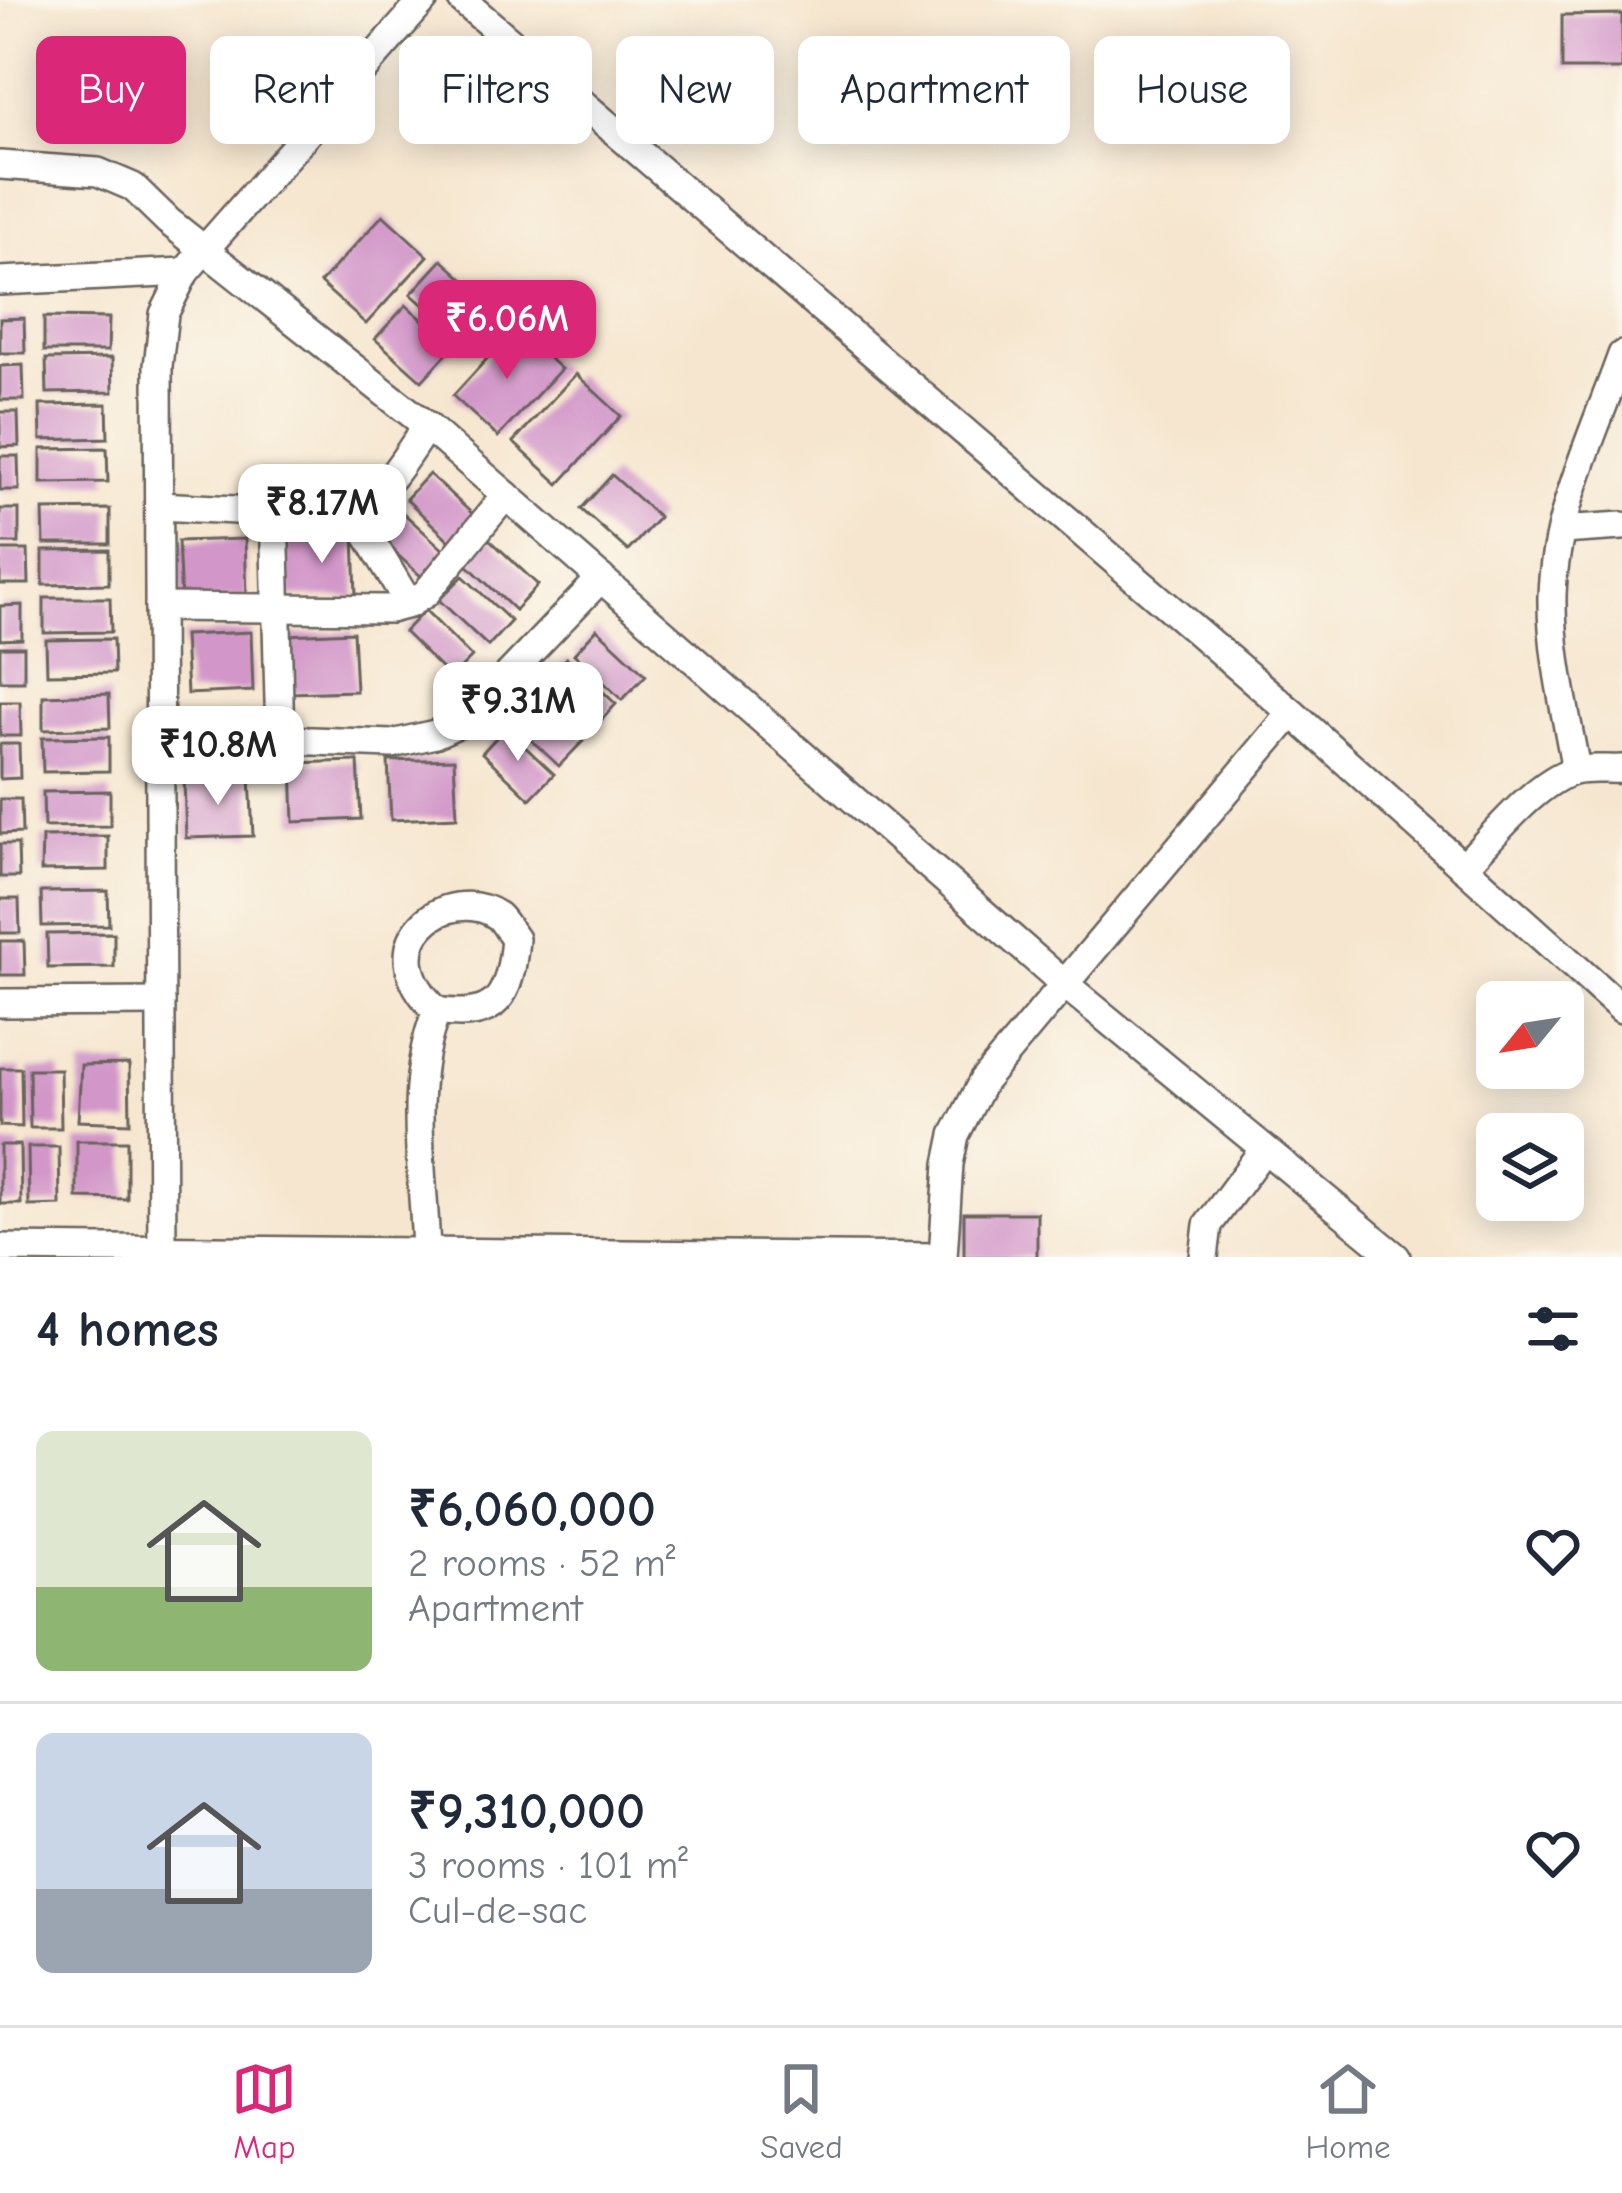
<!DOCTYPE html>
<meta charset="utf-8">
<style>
:root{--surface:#fff;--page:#f6f6f7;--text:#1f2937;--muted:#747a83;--line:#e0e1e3;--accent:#db2777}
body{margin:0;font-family:"Comic Neue",sans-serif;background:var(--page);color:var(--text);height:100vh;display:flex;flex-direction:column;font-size:45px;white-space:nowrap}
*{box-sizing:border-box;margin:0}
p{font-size:39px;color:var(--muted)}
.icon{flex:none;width:66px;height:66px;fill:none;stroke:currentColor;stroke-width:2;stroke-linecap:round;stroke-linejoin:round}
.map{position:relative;height:1257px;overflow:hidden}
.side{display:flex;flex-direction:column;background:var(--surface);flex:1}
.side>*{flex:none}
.hud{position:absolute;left:36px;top:36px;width:1551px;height:108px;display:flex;gap:24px}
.needle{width:78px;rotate:240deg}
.tools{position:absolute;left:1476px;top:981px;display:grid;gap:24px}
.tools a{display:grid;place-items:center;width:108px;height:108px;border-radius:18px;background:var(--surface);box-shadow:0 6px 30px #0003;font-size:60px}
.price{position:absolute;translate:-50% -102px;padding:0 27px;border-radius:24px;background:#fff;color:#222;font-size:39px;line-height:78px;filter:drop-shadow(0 3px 6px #0008)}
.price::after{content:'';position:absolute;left:50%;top:72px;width:36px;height:27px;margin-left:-18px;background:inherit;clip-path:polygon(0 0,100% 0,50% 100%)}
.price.on{background:var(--accent);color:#fff}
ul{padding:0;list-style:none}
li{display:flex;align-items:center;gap:36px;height:300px;padding:0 36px}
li+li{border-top:3px solid var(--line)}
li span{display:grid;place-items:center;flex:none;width:336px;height:240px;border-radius:18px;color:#555}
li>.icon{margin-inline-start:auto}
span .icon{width:144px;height:144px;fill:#fffc;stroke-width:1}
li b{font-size:51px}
h2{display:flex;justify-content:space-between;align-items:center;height:144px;padding:0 36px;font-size:51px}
.pill{padding:0 42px;border-radius:18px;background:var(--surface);box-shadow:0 6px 30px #0003;font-size:42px;line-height:108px}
.pill.on{background:var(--accent);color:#fff}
.tab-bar{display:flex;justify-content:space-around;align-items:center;height:168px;border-top:3px solid var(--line);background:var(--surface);font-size:33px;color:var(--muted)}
.tab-bar a{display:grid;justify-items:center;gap:6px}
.tab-bar .on{color:var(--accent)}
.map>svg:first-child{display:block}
</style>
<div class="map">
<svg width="1622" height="1257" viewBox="0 0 1622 1257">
<rect width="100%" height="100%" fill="#fbf7ec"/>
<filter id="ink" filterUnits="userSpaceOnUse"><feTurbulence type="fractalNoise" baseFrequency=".00833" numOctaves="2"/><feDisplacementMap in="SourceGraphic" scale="24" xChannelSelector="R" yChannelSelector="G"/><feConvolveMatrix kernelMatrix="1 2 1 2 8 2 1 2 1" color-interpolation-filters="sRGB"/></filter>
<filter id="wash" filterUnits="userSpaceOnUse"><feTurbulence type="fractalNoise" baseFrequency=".004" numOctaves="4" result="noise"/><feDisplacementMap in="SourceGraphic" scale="48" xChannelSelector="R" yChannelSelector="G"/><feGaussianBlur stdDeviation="2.7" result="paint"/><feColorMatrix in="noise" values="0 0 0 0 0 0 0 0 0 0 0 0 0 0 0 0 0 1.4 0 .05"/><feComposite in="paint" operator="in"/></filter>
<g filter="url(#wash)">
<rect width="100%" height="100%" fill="#f6e6cf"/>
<g id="blocks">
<g fill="#d296c9">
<path d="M1622,14v55h-60v-54z"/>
<path d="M383,215l45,41 -62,68 -46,-41z"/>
<path d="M442,260l47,42 -31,34 -47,-42z"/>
<path d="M406,305l47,42 -31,34 -47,-42z"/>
<path d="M44,317l65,1 -1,33h-64z"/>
<path d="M24,318l1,35h-25v-34z"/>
<path d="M515,328l46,41 -63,68 -45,-41z"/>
<path d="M112,358l1,34 -66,1 -1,-34z"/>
<path d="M23,365l1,35h-24v-34z"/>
<path d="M576,374l45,42 -62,68 -46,-42z"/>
<path d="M107,404l1,34 -67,2 -1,-35z"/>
<path d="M0,412h18l1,34 -19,1z"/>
<path d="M107,448l1,34 -67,1v-34z"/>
<path d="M0,456h18l1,34h-19z"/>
<path d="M429,474l49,45 -24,26 -48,-46z"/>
<path d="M612,475l47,42 -31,34 -47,-42z"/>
<rect x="0" y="509" width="19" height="34"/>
<path d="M110,509v35h-66l-1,-34z"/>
<path d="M399,509l49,45 -24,25 -49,-45z"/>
<path d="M354,534l2,64 -66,-2 -5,-57z"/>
<path d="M245,539l2,58 -66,3 -3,-59z"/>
<path d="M489,539l49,46 -23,25 -49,-46z"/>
<path d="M0,550h28l1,34h-29z"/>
<path d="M109,550v34l-66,1v-34z"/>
<path d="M463,576l48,45 -23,25 -49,-46z"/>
<path d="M44,598h66l1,34 -67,1z"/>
<path d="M22,605v34l-22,1v-34z"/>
<path d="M425,610l47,47 -21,21 -47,-46z"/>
<path d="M597,629l49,46 -24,25 -48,-46z"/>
<path d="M251,632l2,59 -66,3 -3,-59z"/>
<path d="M353,632l3,59 -67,2 -2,-58z"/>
<path d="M113,639l1,34 -67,1 -1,-34z"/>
<rect x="0" y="647" width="24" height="34"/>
<path d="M567,658l49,46 -23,25 -49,-46z"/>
<path d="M109,694l1,34 -67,2v-34z"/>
<path d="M534,695l49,46 -24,25 -48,-45z"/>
<path d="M0,702h20l1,34h-21z"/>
<path d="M505,728l49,46 -24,25 -48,-46z"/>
<path d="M109,737v34l-66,1 -1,-34z"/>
<path d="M0,744h19l1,34 -20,1z"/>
<path d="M454,759l3,58 -66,3 -3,-59z"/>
<path d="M358,761l3,58 -67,3 -2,-59z"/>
<path d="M250,777l3,59 -67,2 -2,-58z"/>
<path d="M110,791v35l-66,1 -1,-35z"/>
<path d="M0,799h21l1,34 -22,1z"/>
<path d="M108,836v34l-67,1 1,-34z"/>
<path d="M0,844h18l1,33h-19z"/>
<path d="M108,891l1,34 -67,1 -1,-34z"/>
<path d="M0,899h19l1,34h-20z"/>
<path d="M114,933v34l-66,1 -1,-34z"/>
<path d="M0,941h24l1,34h-25z"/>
<path d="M129,1064l1,59 -52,-2 3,-56z"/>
<path d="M0,1068h21l1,59 -22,-1z"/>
<path d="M29,1069h31l1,59h-31z"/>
<path d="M77,1141h50v58l-50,-1z"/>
<path d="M0,1145h20l1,59h-21z"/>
<path d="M28,1147h31l1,58 -31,1z"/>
<rect x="964" y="1213" width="73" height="44"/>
</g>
</g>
</g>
<g filter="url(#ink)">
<use href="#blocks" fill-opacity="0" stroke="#68635b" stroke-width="3"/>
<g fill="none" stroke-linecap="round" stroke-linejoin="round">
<g stroke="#68635b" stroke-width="32">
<g id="street">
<path d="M462,0l830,713 330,296"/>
<path d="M0,165l98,7 35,15 35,34 259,205 635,556 334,275"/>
<path d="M0,281l185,-9"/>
<path d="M159,506l174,9c47,-7 68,-53 94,-89"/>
<path d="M274,509l6,231"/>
<path d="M354,512l55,92"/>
<path d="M1562,530l60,-4"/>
<path d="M159,607l231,2 19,-5 17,-11 80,-98"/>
<path d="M160,735l232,9 43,-10 29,-13 137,-143"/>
<path d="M1576,770c-10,-57 -25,-116 -24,-174 2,-82 43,-165 70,-241"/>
<path d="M1463,867c29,-29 71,-84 110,-96 15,-4 34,-1 49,-2"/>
<path d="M0,1003l161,-1"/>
<path d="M0,1248l943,9"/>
<path d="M162,1257l-4,-891 6,-52 21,-42 239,-272"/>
<path d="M426,1257c-1,-81 -21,-169 11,-246 62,10 73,-16 78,-72 -5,-6 -11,-18 -17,-23 -49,-34 -133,27 -61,95"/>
<path d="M943,1257l6,-93 6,-29 28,-54 309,-368"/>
<path d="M1204,1257l4,-32 56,-76"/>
</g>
</g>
<use href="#street" stroke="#fff" stroke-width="27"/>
</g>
</g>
</svg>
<div class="tools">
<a><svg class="needle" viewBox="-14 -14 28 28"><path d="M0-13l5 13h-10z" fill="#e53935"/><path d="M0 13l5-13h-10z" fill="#747a83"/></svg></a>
<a><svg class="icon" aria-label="layers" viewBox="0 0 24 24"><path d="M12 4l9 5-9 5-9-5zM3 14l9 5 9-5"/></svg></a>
</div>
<b class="price on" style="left:507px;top:382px">₹6.06M</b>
<b class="price" style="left:322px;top:566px">₹8.17M</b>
<b class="price" style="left:518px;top:764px">₹9.31M</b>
<b class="price" style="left:218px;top:808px">₹10.8M</b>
<div class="hud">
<a class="pill on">Buy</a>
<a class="pill">Rent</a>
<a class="pill">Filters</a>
<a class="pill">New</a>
<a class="pill">Apartment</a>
<a class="pill">House</a>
</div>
</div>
<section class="side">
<h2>4 homes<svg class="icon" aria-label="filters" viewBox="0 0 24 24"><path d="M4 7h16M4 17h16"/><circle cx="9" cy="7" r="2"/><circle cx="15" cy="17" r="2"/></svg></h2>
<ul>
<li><span style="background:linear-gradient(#dfe7d0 65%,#8fb573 0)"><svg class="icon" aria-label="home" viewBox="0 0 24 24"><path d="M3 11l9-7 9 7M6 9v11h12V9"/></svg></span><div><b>₹6,060,000</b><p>2 rooms · 52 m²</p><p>Apartment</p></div><svg class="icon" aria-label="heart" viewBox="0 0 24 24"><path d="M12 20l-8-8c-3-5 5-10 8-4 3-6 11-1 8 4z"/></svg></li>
<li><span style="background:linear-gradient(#c9d6e8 65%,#9aa5b1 0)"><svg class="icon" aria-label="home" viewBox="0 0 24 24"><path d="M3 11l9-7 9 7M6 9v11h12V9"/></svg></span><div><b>₹9,310,000</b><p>3 rooms · 101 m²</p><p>Cul-de-sac</p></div><svg class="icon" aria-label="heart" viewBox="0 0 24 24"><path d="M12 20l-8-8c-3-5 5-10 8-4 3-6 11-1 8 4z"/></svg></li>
</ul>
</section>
<nav class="tab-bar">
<a class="on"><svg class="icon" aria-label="map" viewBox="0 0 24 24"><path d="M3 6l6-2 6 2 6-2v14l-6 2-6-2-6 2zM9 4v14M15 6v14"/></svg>Map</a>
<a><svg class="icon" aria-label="saved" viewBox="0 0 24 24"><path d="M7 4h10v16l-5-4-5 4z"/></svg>Saved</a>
<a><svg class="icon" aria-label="home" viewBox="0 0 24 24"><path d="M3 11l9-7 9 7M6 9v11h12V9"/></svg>Home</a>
</nav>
